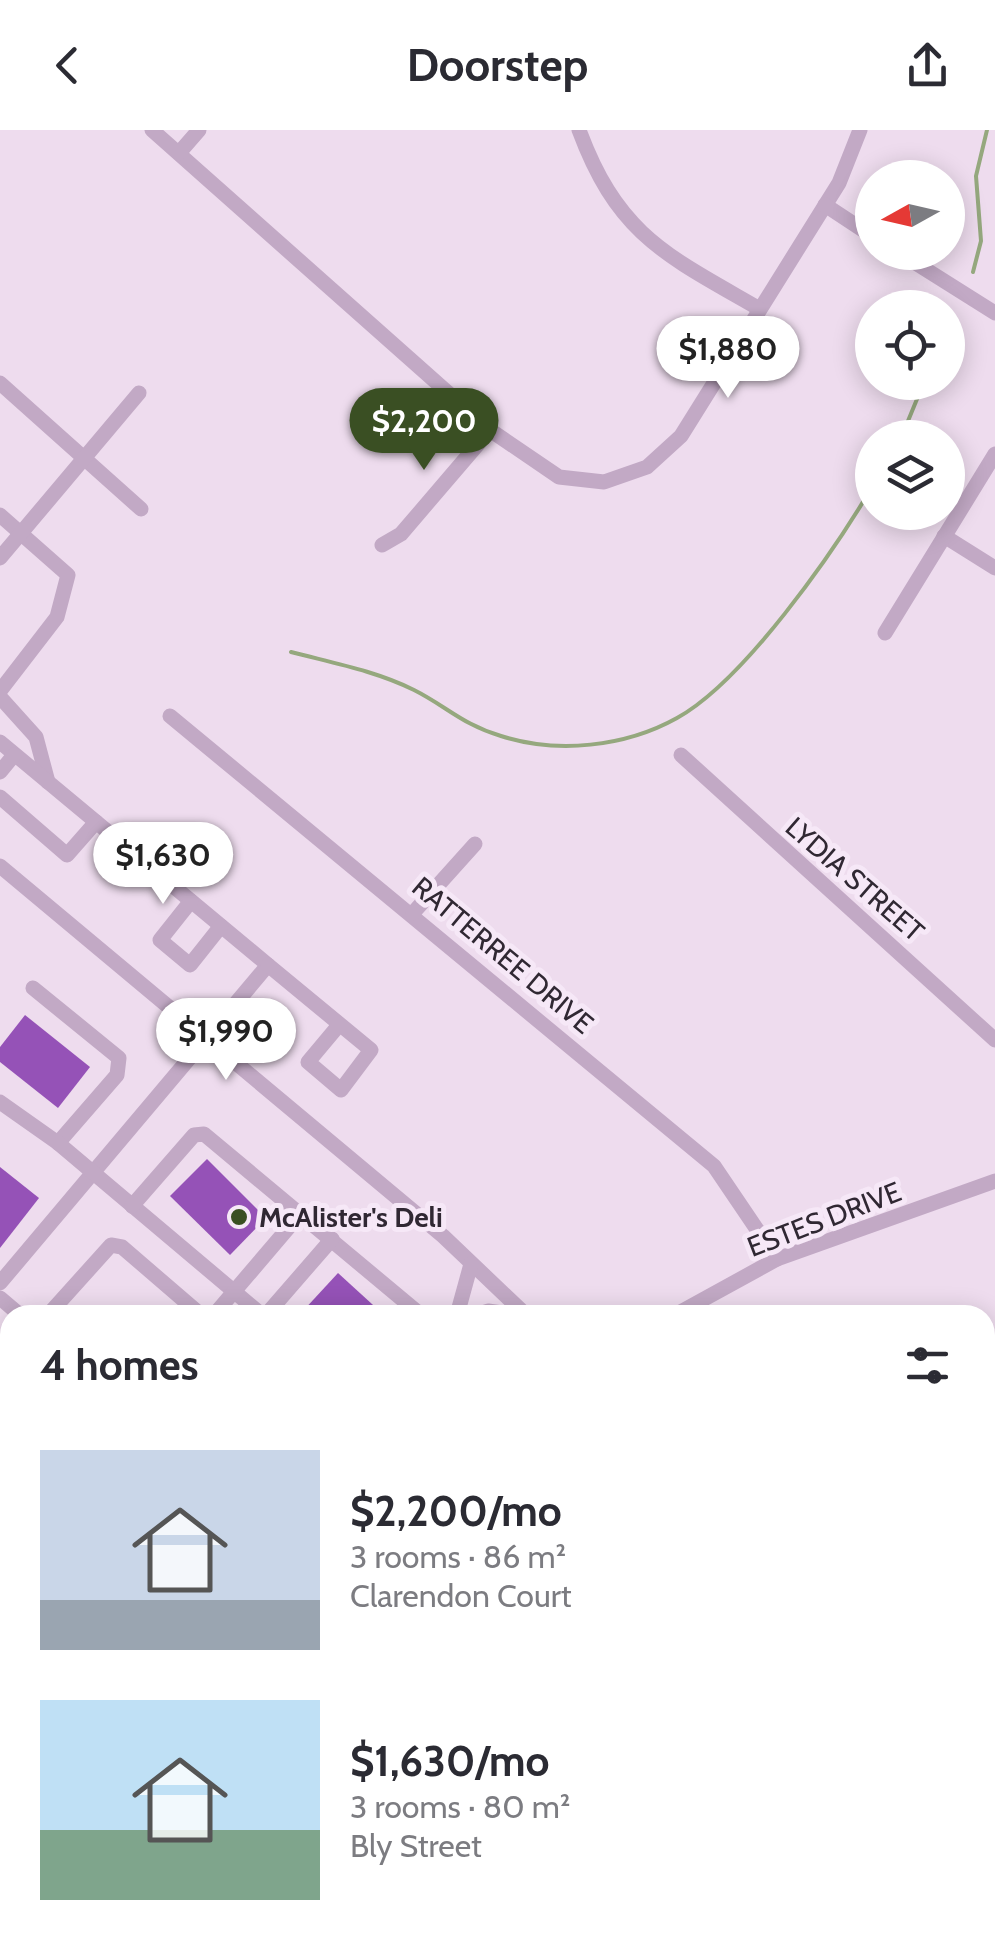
<!DOCTYPE html>
<meta charset="utf-8">
<style>
:root{--surface:#fff;--page:#f7f7f7;--text:#2b2b33;--muted:#7c7c81;--accent:#3a4f23}
body{margin:0;font-family:Cabin,sans-serif;background:var(--page);color:var(--text);height:100vh;display:flex;flex-direction:column;font-size:38px;white-space:nowrap}
*{box-sizing:border-box;margin:0}
p{font-size:32px;color:var(--muted)}
.icon{flex:none;width:55px;height:55px;fill:none;stroke:currentColor;stroke-width:2;stroke-linecap:round;stroke-linejoin:round}
.map{position:relative;flex:1;overflow:hidden}
.sheet{position:absolute;left:0px;top:1175px;width:995px;height:640px;display:flex;flex-direction:column;background:var(--surface);border-radius:30px 30px 0 0;box-shadow:0 5px 25px #0003}
.sheet>*{flex:none}
.needle{width:65px;rotate:262deg}
.fabs{position:absolute;left:855px;top:30px;display:grid;gap:20px}
.fabs a{display:grid;place-items:center;width:110px;height:110px;border-radius:50%;background:var(--surface);box-shadow:0 5px 25px #0003;font-size:50px}
.price{position:absolute;translate:-50% -85px;padding:0 22px;border-radius:35px;background:#fff;color:#222;font-size:32px;line-height:65px;filter:drop-shadow(0 2px 5px #0008)}
.price::after{content:'';position:absolute;left:50%;top:60px;width:30px;height:22px;margin-left:-15px;background:inherit;clip-path:polygon(0 0,100% 0,50% 100%)}
.price.on{background:var(--accent);color:#fff}
ul{padding:0;list-style:none}
li{display:flex;align-items:center;gap:30px;height:250px;padding:0 40px}
li span{display:grid;place-items:center;flex:none;width:280px;height:200px;border-radius:0px;color:#555}
li>.icon{margin-inline-start:auto}
span .icon{width:120px;height:120px;fill:#fffc;stroke-width:1}
li b{font-size:42px}
h2{display:flex;justify-content:space-between;align-items:center;height:120px;padding:0 40px;font-size:42px}
header{display:flex;justify-content:space-between;align-items:center;height:130px;padding:0 40px;background:var(--surface);font-size:45px;font-weight:800}
.map>svg:first-child{display:block}
</style>
<header><svg class="icon" aria-label="back" viewBox="0 0 24 24"><path d="M15 5l-7 7 7 7"/></svg>Doorstep<svg class="icon" aria-label="share" viewBox="0 0 24 24"><path d="M12 15V3M7 8l5-5 5 5M5 13v7h14v-7"/></svg></header>
<div class="map">
<svg width="995" height="1815" viewBox="0 0 995 1815">
<rect width="100%" height="100%" fill="#eedcee"/>
<g fill="none" stroke-linecap="round" stroke-linejoin="round">
<g stroke="#95a87e" stroke-width="4">
<path d="M973,142l8,-31 -5,-65 11,-46"/>
<path d="M948,195l3,-8"/>
<path d="M901,308l23,-56"/>
<path d="M291,522c42,11 85,19 123,38 32,16 49,35 87,46 56,18 124,11 176,-18 67,-37 156,-165 195,-231"/>
<path d="M0,1626l10,-4"/>
</g>
</g>
<g fill="#9552b7">
<path d="M25,885l65,52 -32,41 -58,-46v-15z"/>
<path d="M207,1029l59,59 -36,37 -60,-59z"/>
<path d="M0,1037l39,31 -39,50z"/>
<path d="M338,1143l46,42 -82,-3z"/>
<path d="M10,1258v99l-10,-8v-80z"/>
<path d="M985,1572l10,16v35l-4,2 -6,-9z"/>
<path d="M201,1805h60l-16,10h-38z"/>
<path d="M416,1805h16l6,10h-37z"/>
<path d="M763,1805h65l2,3 -10,7h-50z"/>
</g>
<g fill="none" stroke-linecap="round" stroke-linejoin="round">
<g stroke="#c2a9c5" stroke-width="15">
<path d="M152,0l338,300 69,47 45,5 43,-15 34,-31 158,-253 21,-53"/>
<path d="M579,0c39,105 87,125 179,178"/>
<path d="M179,23l20,-23"/>
<path d="M825,75l47,31"/>
<path d="M898,122l97,61"/>
<path d="M0,253l141,126"/>
<path d="M0,385l68,60 -11,42 -57,74"/>
<path d="M944,406l51,32"/>
<path d="M382,415l19,-11 89,-104"/>
<path d="M0,428l139,-165"/>
<path d="M885,503l110,-179"/>
<path d="M0,567l36,40 12,45"/>
<path d="M170,586l544,450 63,93"/>
<path d="M0,612l268,223 -268,318"/>
<path d="M681,625l314,285"/>
<path d="M0,642l14,-17"/>
<path d="M0,667l67,58 29,-33"/>
<path d="M0,736l443,370 83,79"/>
<path d="M191,771l-31,39 30,25 31,-39"/>
<path d="M413,783l62,-69"/>
<path d="M268,835l103,85 -30,40 -33,-28 31,-37"/>
<path d="M33,858l86,70 -2,17 -59,68"/>
<path d="M0,972l58,41 204,172"/>
<path d="M132,1076l62,-71 10,-1 217,181"/>
<path d="M0,1168l20,17"/>
<path d="M48,1185l63,-70 11,2 79,68"/>
<path d="M214,1185l87,-102"/>
<path d="M266,1185l66,-76"/>
<path d="M457,1185l14,-51"/>
<path d="M476,1185l12,-4 28,4"/>
<path d="M675,1185l102,-56 218,-78"/>
<path d="M0,1243l10,-12"/>
<path d="M985,1306l10,15"/>
<path d="M0,1362l10,9"/>
<path d="M985,1397l10,14"/>
<path d="M985,1554l10,14"/>
<path d="M985,1629l10,14"/>
<path d="M985,1690l10,-7"/>
<path d="M0,1728l10,-6"/>
<path d="M985,1730l10,13"/>
<path d="M0,1759h10"/>
<path d="M985,1793l10,-7"/>
<path d="M68,1805l9,10"/>
<path d="M159,1805l6,10"/>
<path d="M523,1805l7,10"/>
<path d="M633,1805l7,10"/>
<path d="M726,1805l7,10"/>
<path d="M757,1805l7,10"/>
<path d="M0,1812l3,3"/>
<path d="M474,1812l9,-7"/>
<path d="M831,1815l15,-10"/>
<path d="M864,1815l6,-10"/>
<path d="M912,1815l10,-10"/>
<path d="M956,1815l13,-10"/>
</g>
<g stroke="#6d5b73" stroke-width="20">
<path d="M985,1500l10,-8"/>
<path d="M557,1815l14,-10"/>
</g>
</g>
<circle fill="#3a4f23" stroke="#f6e8f7" stroke-width="4" cx="239" cy="1087" r="10"/>
<g text-anchor="middle" stroke-width="10" stroke-linejoin="round" paint-order="stroke">
<g font-size="28" fill="#302833" stroke="#f6e8f7">
<text transform="translate(855 749) rotate(41)" y="10">LYDIA STREET</text>
<text transform="translate(503 825) rotate(40)" y="10">RATTERREE DRIVE</text>
<text transform="translate(824 1089) rotate(-21)" y="10">ESTES DRIVE</text>
</g>
<g font-size="28" font-weight="bold" fill="#302833" stroke="#f6e8f7" text-anchor="start">
<text x="259" y="1097">McAlister's Deli</text>
</g>
</g>
</svg>
<div class="fabs">
<a><svg class="needle" viewBox="-14 -14 28 28"><path d="M0-13l5 13h-10z" fill="#e53935"/><path d="M0 13l5-13h-10z" fill="#7c7c81"/></svg></a>
<a><svg class="icon" aria-label="locate" viewBox="0 0 24 24"><circle cx="12" cy="12" r="6"/><path d="M12 2v4M12 18v4M2 12h4M18 12h4"/></svg></a>
<a><svg class="icon" aria-label="layers" viewBox="0 0 24 24"><path d="M12 4l9 5-9 5-9-5zM3 14l9 5 9-5"/></svg></a>
</div>
<b class="price" style="left:728px;top:271px">$1,880</b>
<b class="price on" style="left:424px;top:343px">$2,200</b>
<b class="price" style="left:163px;top:777px">$1,630</b>
<b class="price" style="left:226px;top:953px">$1,990</b>
<section class="sheet">
<h2>4 homes<svg class="icon" aria-label="filters" viewBox="0 0 24 24"><path d="M4 7h16M4 17h16"/><circle cx="9" cy="7" r="2"/><circle cx="15" cy="17" r="2"/></svg></h2>
<ul>
<li><span style="background:linear-gradient(#c9d6e8 75%,#9aa5b1 0)"><svg class="icon" aria-label="home" viewBox="0 0 24 24"><path d="M3 11l9-7 9 7M6 9v11h12V9"/></svg></span><div><b>$2,200/mo</b><p>3 rooms · 86 m²</p><p>Clarendon Court</p></div></li>
<li><span style="background:linear-gradient(#bfe0f5 65%,#7fa58c 0)"><svg class="icon" aria-label="home" viewBox="0 0 24 24"><path d="M3 11l9-7 9 7M6 9v11h12V9"/></svg></span><div><b>$1,630/mo</b><p>3 rooms · 80 m²</p><p>Bly Street</p></div></li>
</ul>
</section>
</div>
